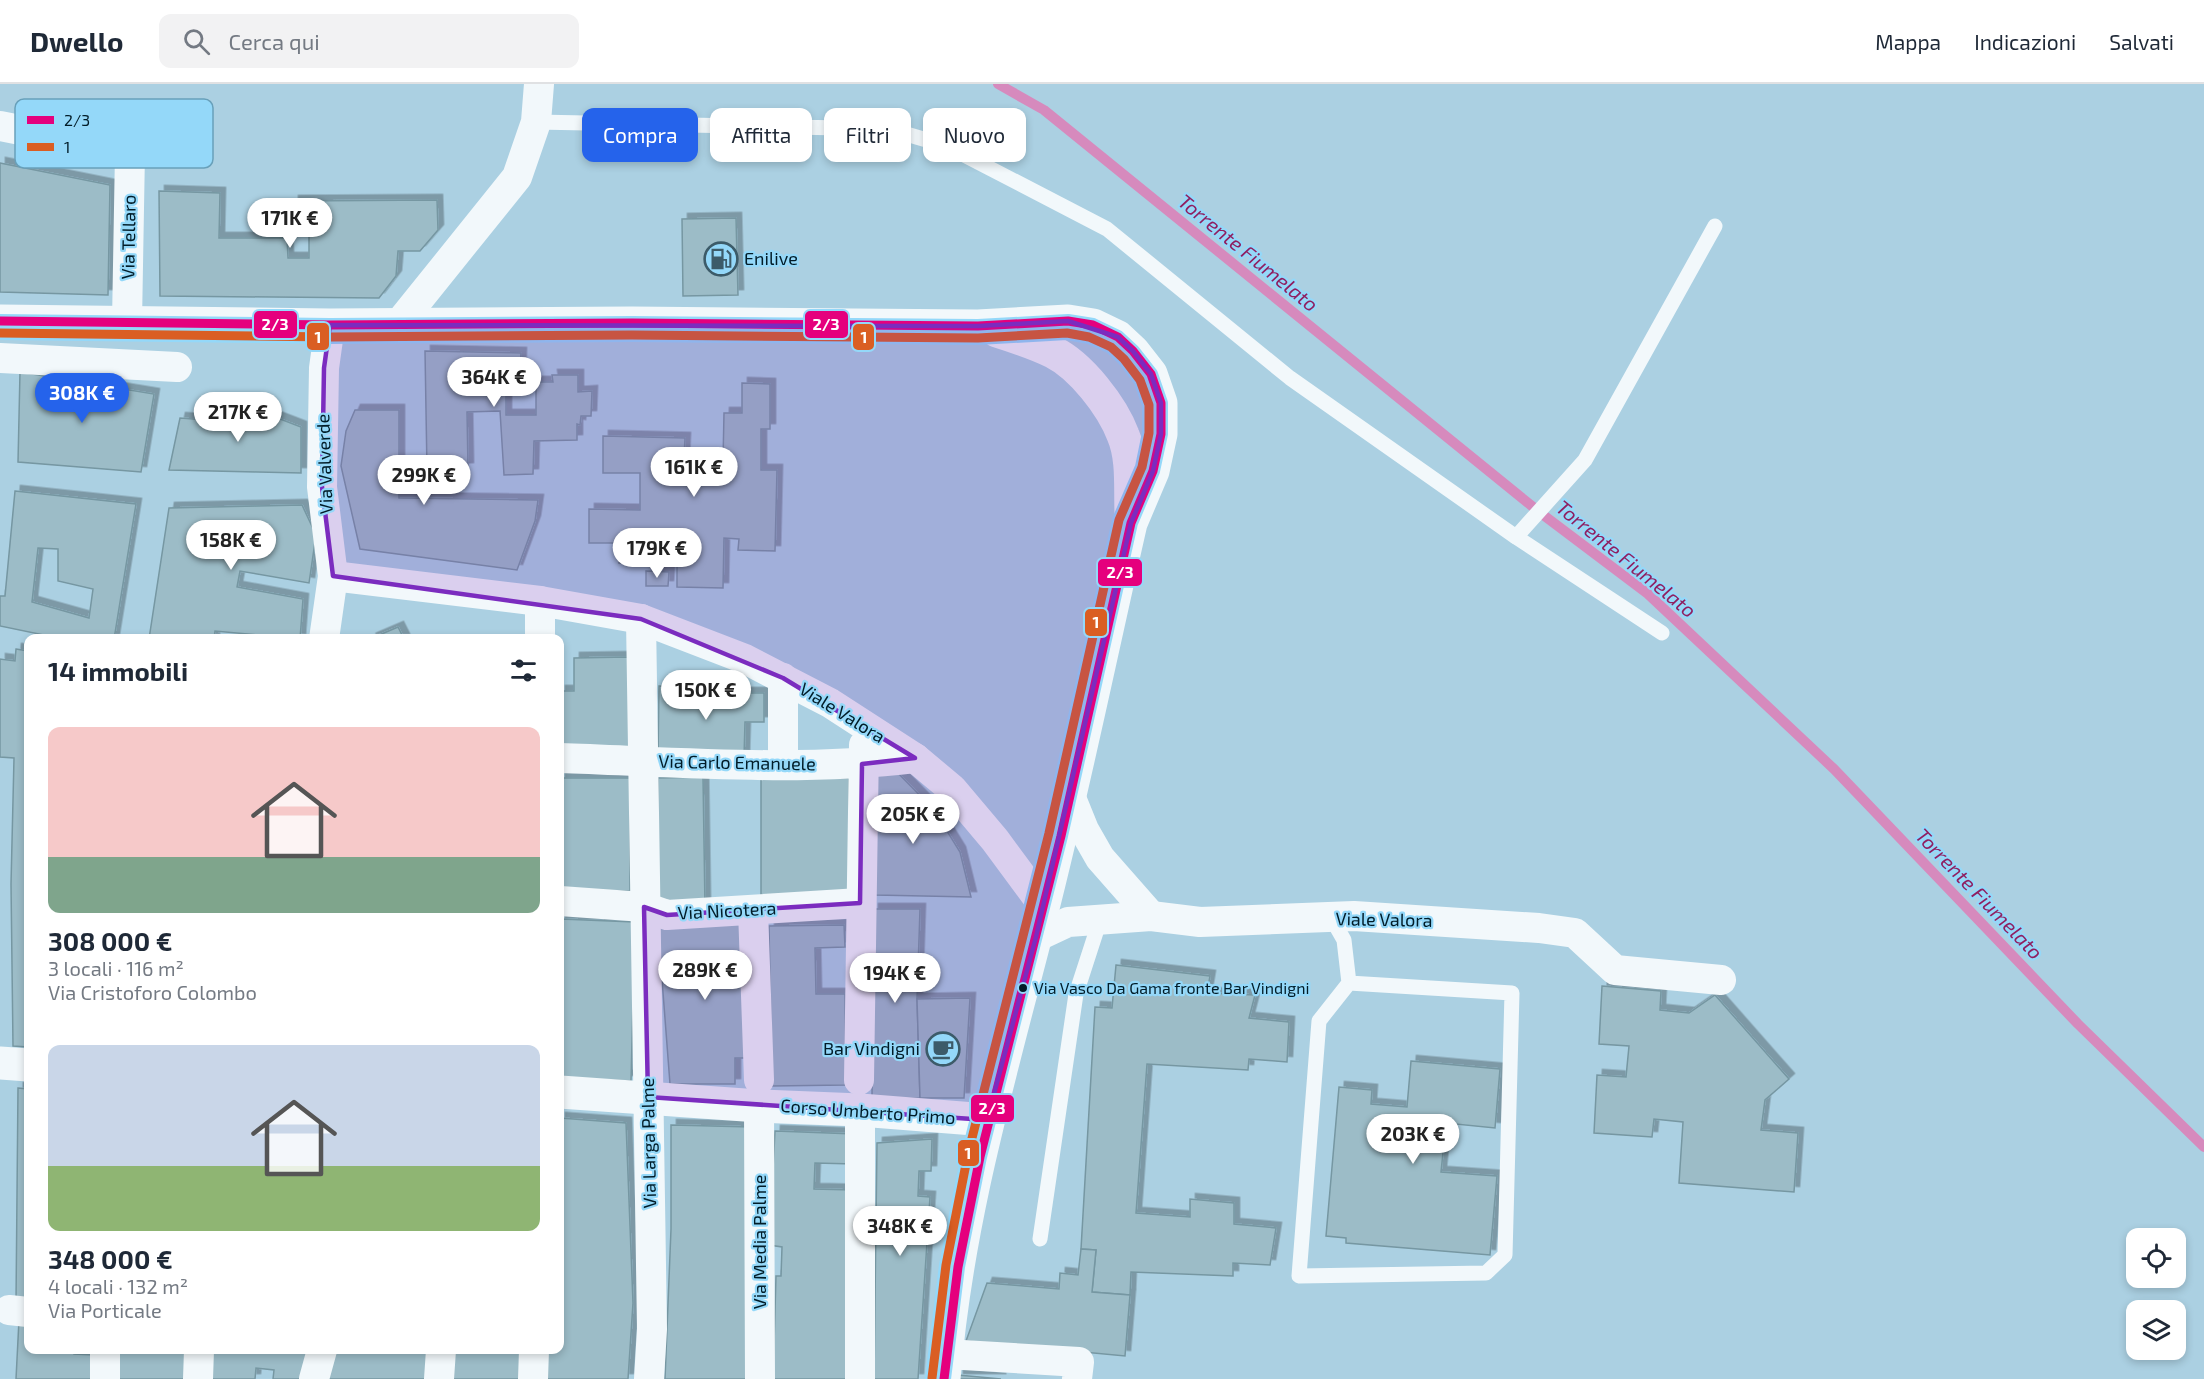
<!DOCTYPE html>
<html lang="it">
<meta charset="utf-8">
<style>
:root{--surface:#fff;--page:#f2f2f3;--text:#1f2937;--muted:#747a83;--line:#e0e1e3;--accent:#2563eb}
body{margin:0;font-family:"Exo 2",sans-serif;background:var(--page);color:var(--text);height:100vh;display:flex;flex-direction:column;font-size:22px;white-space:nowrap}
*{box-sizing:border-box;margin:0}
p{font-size:20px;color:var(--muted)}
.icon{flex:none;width:33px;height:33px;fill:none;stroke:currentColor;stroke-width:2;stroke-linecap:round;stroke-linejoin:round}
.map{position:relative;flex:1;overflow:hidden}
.sheet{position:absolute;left:24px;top:550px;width:540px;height:720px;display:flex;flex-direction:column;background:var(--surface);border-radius:12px;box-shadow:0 3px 9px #0003}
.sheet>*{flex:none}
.banner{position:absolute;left:582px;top:24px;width:570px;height:54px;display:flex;gap:12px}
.controls{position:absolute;left:2126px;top:1144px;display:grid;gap:12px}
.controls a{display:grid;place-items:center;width:60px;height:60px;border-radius:12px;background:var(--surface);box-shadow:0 3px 9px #0003;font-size:30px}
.price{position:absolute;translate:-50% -51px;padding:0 14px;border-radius:21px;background:#fff;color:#222;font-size:20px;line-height:39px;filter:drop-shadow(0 2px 3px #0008)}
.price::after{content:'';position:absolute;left:50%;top:36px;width:18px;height:14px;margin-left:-9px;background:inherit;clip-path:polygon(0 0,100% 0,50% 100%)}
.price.selected{background:var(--accent);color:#fff}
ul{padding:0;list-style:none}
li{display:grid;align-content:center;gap:12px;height:318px;padding:0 24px}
li span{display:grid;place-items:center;height:186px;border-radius:12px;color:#555}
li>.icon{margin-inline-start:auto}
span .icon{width:108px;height:108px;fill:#fffc;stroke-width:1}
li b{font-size:26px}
h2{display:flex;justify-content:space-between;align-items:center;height:72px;padding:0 24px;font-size:26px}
.chip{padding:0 21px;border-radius:12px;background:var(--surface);box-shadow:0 3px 9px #0003;font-size:21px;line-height:54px}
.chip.selected{background:var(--accent);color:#fff}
header{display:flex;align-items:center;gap:36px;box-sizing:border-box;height:84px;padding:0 30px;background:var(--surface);border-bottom:2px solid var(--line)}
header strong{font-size:28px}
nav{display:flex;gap:33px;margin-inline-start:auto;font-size:21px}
.search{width:420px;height:54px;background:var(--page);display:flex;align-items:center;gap:15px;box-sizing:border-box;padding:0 21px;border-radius:12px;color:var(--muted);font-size:22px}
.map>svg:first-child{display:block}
</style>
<header>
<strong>Dwello</strong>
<div class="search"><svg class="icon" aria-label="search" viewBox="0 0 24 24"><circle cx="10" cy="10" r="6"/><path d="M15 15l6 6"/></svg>Cerca qui</div>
<nav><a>Mappa</a><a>Indicazioni</a><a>Salvati</a></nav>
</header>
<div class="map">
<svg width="2204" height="1295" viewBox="0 0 2204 1295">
<defs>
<filter id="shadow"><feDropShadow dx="5.5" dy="-5.5" stdDeviation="0" flood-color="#0004"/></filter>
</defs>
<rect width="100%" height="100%" fill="#abd0e2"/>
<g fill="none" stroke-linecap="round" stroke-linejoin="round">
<path stroke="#d68abd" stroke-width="10" d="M998,0l46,26 494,401 110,83 186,175 244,255 126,123"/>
</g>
<g fill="#9cbcc7" stroke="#7697a2" stroke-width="1.5" fill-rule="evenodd" filter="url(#shadow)">
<path d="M0,79l110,22 -2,110 -108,-3z"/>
<path d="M159,107l61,2 -1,45h68l1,20h21v-24h-16v-33l144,-1 1,30 -18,21h-22l-2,25 -17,22 -219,-2z"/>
<path d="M736,134l2,77 -55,1 -1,-77z"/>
<path d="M425,267l96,2 -1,30h-14v32h30v-33h17l-1,-7h26v17l14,-1 -1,25h-10l-1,9 -3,-1v16l-43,1 -1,33 -29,1 -4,-64 -33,1 1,56 -41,2z"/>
<path d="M20,288l134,22 -13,78 -123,-10z"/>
<path d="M742,299l28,1v45h-9v41h16l-2,81 -37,-1 1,-11 -15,-1 -1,50 -46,-1v-23l-58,-1 1,-20h-31v-34l51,1v-37h-37v-37l82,2 -1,21 39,1 1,-47h18z"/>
<path d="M230,315l23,1 1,9 47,18v46l-132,-3 11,-52 51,4z"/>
<path d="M355,326h44v88l139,2 -3,21 -18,49 -157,-21 -19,-83 5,-35z"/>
<path d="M15,407l121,13 -22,135h-51l-63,-13v-30h5zM38,464l20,1v32l35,8 -4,29 -57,-16z"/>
<path d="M302,421l14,30 -7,48 -69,-12 -3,16 66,12 -3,40 -85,-8 -1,8h-65l20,-131z"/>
<path d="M646,487l23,1 -1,14h-22z"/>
<path d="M398,543l6,12h-34z"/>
<path d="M16,565l12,2v396l-15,-1 -2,-162 3,-126 -14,-1v-98l15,2z"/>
<path d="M628,573l2,90 -70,2v-58h14v-33z"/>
<path d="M659,602l83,2 -1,5h23v29h-19l-1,35 -86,-1z"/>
<path d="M876,687h20l38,39 26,42 11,45 -96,-2z"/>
<path d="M703,693l2,130 -47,1v-130z"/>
<rect x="560" y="694" width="70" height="113"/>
<path d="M761,694h88v118l-88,-1z"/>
<path d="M873,825h47l-3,90 3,99 -48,2z"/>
<path d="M560,835l75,3 -4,159 -71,-3z"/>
<path d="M744,838l8,136h-17v26h-65l-12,-157z"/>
<path d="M844,841l1,22 -30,1 1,46h29l1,91 -74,1 -3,-160z"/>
<path d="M1116,881l94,11 -3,17 48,2 -6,23 40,4 -2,40 -38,-3 -1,11 -101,-6 -11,149 54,4v-18l44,4v21l42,4 -6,37 -37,-2v13l-102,-4 -1,23 -38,-3 4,-42 -15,-1 14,-242 17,1z"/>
<path d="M1602,902l59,5 -1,19 29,3 26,-18 74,84 -24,21 -4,30 37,3 -4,59 -115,-9 4,-61 -29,-3 -2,18 -58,-4 3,-58 29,2 3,-31 -30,-2z"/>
<path d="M970,914l-6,100h-44l-3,-99z"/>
<path d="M1411,977l89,8 -5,59 -49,-5 -5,49 56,4 -7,79 -144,-12v-5l-20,-2 13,-149 33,3 -1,14 36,3z"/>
<path d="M18,1004l10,1v214l-12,-1z"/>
<path d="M560,1034l66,5 7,180 -5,76h-84l1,-29h15z"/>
<path d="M671,1041l81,2 -2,252h-85l6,-150z"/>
<path d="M775,1047l80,3 -1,30 -39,-1 -1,26 39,1 -1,189h-79l3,-103h5l1,-29 -13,-2z"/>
<path d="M932,1055l-1,32h-12l-1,25 12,1 -12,182h-44l3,-236z"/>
<path d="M1081,1165l15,1 -4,42 38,3 -5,61 -159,-15 21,-58 72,6 1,-16 18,2z"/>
<path d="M19,1236l9,1v29h46v4l21,1 -2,24h-77z"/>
<rect x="113" y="1266" width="76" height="29"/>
<path d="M208,1266h103l-6,29h-32l1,-9 -18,-2 -1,11h-47z"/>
<path d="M334,1266h98l-1,29h-105z"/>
<path d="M450,1266h76l-1,29h-77z"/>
<path d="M958,1291l43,4h-43z"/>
</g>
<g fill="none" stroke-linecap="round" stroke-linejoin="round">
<g stroke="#f2f8fb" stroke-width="15">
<path d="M536,38l308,6 52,3 51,15 160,83 183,149 226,159 146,96"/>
<path d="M1516,453l69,-77 130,-234"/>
<path d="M1332,835l12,21 5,43 -30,38 -20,255 187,-3 19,-18 7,-262 -163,-10"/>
<path d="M1040,1155l36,-245 24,-74"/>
</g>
<g stroke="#f2f8fb" stroke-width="30">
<path d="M0,42l130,26 -3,170"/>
<path d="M398,241l119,-148 19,-55 3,-38"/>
<path d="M0,274l177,9"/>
<path d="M333,492l207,25 101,18 104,40 85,44 85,55 37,31 43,51 48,65"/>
<path d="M641,535l11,710 -3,50"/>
<path d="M324,555l9,-63 -11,-89 2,-119 6,-43"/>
<path d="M540,555v-38"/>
<path d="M560,674c118,4 237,14 355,0"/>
<path d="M783,681v-87"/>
<path d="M1069,709l15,37 16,28 51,58"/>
<path d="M560,817l84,6 23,8 193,-12"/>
<path d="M753,826l6,170"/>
<path d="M1036,853l32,-15 83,-6 49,6 154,-6 185,12 36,5 40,37 106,10"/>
<path d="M859,996l5,-335"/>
<path d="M759,1022l1,273"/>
<path d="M860,1026v269"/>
<path d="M9,1226l19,2"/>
<path d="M105,1266v29"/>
<path d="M946,1270l133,8 -2,17"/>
<path d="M198,1295l1,-29"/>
<path d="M314,1295l8,-29"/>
<path d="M439,1295l2,-29"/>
<path d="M533,1295l1,-29"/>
</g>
<g stroke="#f2f8fb" stroke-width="33">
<path d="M0,979l28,2"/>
<path d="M560,1008l199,14 101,4 127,10"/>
</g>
<g stroke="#f2f8fb" stroke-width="33">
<path d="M0,237l330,4 302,-2 346,3 90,-5 25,4 25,12 15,14 18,23 10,29v31l-8,37 -22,52c-32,139 -60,279 -96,416 -38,147 -79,288 -91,440"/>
<path d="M997,247c19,6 38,12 56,21 28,14 59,54 70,83 10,23 7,53 8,78"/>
</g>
<g stroke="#94d8f9" stroke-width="14">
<path id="bus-1" d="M0,237l330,4 302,-2 346,3 90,-5 25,4 25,12 15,14 18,23 10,29v31l-8,37 -22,52 -70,313 -81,321 -22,110 -14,112"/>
</g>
<g stroke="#94d8f9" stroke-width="14">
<path id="bus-2" d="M0,249l330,4 302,-2 346,3 89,-5 22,4 22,10 13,12 16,21 9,25v28l-7,34 -23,53 -70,313 -81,321 -22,111 -14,113"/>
</g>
<use href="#bus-1" stroke="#e5007d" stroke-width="9"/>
<use href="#bus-2" stroke="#da5e23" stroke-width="9"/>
</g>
<path fill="#7b2cbf" fill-opacity="0.2" stroke="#7b2cbf" stroke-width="4.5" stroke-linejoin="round" d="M1068,237l50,16 15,14 18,23 10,29v31l-8,37 -22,52 -95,414 -49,183 -339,-23 -4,-190 23,8 193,-12 2,-139 53,-6 -132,-80 -142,-59 -308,-43 -11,-89 2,-119 6,-43 648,1z"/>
<defs>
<g id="fuel-ring" transform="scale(1.725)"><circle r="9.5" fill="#94d8f9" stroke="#3c5b69" stroke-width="1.5"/><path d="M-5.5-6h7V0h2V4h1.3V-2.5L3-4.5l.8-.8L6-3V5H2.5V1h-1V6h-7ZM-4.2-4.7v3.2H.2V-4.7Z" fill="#3c5b69"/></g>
<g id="cafe-ring" transform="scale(1.725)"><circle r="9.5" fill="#94d8f9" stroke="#3c5b69" stroke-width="1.5"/><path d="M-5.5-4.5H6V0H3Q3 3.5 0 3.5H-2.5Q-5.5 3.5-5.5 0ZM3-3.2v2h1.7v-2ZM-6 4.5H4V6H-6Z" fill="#3c5b69"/></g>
</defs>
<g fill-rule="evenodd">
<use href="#fuel-ring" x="721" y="175"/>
<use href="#cafe-ring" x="943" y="965"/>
</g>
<circle fill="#011c28" stroke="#94d8f9" stroke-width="2" cx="1023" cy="904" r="5"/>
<g text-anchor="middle" stroke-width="4.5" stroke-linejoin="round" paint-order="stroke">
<g font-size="16" fill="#011c28" stroke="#94d8f9" text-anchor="start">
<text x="1034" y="910">Via Vasco Da Gama fronte Bar Vindigni</text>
</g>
<g font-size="18" fill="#011c28" stroke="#94d8f9">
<text transform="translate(129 153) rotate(-89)" y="6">Via Tellaro</text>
<text transform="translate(325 380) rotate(-92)" y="6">Via Valverde</text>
<text transform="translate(842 629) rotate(32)" y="6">Viale Valora</text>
<text transform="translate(737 679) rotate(1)" y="6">Via Carlo Emanuele</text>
<text transform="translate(727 827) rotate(-3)" y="6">Via Nicotera</text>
<text transform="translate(1384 836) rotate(1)" y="6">Viale Valora</text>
<text transform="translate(868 1028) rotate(4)" y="6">Corso Umberto Primo</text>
<text transform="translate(649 1059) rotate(-91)" y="6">Via Larga Palme</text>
<text transform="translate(760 1158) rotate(-90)" y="6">Via Media Palme</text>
</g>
<g font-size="18" fill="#011c28" stroke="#94d8f9" text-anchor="start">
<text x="744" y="181">Enilive</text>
<text x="920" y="971" text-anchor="end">Bar Vindigni</text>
</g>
<g font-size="20" font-style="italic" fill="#8f1f61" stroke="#94d8f9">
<text transform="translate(1248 169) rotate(39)" y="7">Torrente Fiumelato</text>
<text transform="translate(1626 475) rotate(39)" y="7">Torrente Fiumelato</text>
<text transform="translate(1979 810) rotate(46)" y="7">Torrente Fiumelato</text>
</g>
</g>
<rect x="15" y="15" width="198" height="69" rx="9" fill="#94d8f9" stroke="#68a0ba" stroke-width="1.5"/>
<rect x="27" y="32" width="27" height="8" fill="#e5007d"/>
<rect x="27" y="59" width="27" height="8" fill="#da5e23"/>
<g font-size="16" fill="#011c28">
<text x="64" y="42">2/3</text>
<text x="64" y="69">1</text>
</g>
<g stroke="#94d8f9" stroke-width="2">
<rect x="253" y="226" width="45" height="29" rx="6" fill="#e5007d"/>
<rect x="804" y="226" width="45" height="29" rx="6" fill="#e5007d"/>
<rect x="306" y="238" width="24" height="29" rx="6" fill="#da5e23"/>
<rect x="852" y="239" width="23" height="28" rx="6" fill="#da5e23"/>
<rect x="1097" y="474" width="46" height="29" rx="6" fill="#e5007d"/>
<rect x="1084" y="524" width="24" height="29" rx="6" fill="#da5e23"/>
<rect x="970" y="1010" width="45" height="29" rx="6" fill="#e5007d"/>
<rect x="957" y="1055" width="23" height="28" rx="6" fill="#da5e23"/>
</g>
<g font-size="16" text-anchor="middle" font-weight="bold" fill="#fff">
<text x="275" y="246">2/3</text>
<text x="826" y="246">2/3</text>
<text x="318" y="259">1</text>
<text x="864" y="259">1</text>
<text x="1120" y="494">2/3</text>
<text x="1096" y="544">1</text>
<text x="992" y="1030">2/3</text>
<text x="968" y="1075">1</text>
</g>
</svg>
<div class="controls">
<a><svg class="icon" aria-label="locate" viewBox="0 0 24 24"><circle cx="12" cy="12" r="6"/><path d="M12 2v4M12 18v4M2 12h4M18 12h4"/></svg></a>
<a><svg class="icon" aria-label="layers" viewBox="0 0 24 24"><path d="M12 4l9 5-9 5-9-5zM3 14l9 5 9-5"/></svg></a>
</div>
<b class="price" style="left:290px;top:165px">171K €</b>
<b class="price" style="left:494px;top:324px">364K €</b>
<b class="price selected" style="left:82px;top:340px">308K €</b>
<b class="price" style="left:238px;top:359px">217K €</b>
<b class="price" style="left:694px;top:414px">161K €</b>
<b class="price" style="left:424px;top:422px">299K €</b>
<b class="price" style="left:231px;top:487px">158K €</b>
<b class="price" style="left:657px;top:495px">179K €</b>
<b class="price" style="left:706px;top:637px">150K €</b>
<b class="price" style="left:913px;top:761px">205K €</b>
<b class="price" style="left:705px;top:917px">289K €</b>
<b class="price" style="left:895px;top:920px">194K €</b>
<b class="price" style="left:1413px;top:1081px">203K €</b>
<b class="price" style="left:900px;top:1173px">348K €</b>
<div class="banner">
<a class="chip selected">Compra</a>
<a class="chip">Affitta</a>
<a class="chip">Filtri</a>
<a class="chip">Nuovo</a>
</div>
<section class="sheet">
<h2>14 immobili<svg class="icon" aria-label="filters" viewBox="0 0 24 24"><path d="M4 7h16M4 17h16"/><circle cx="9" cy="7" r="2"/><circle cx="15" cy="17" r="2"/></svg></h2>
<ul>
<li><span style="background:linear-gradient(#f6c9c9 70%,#7fa58c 0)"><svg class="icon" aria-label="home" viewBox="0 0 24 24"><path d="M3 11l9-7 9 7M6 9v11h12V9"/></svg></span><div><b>308 000 €</b><p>3 locali · 116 m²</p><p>Via Cristoforo Colombo</p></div></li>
<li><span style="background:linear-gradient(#c9d6e8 65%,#8fb573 0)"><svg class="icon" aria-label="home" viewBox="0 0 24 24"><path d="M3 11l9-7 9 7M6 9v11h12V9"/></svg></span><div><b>348 000 €</b><p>4 locali · 132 m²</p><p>Via Porticale</p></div></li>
</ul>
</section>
</div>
